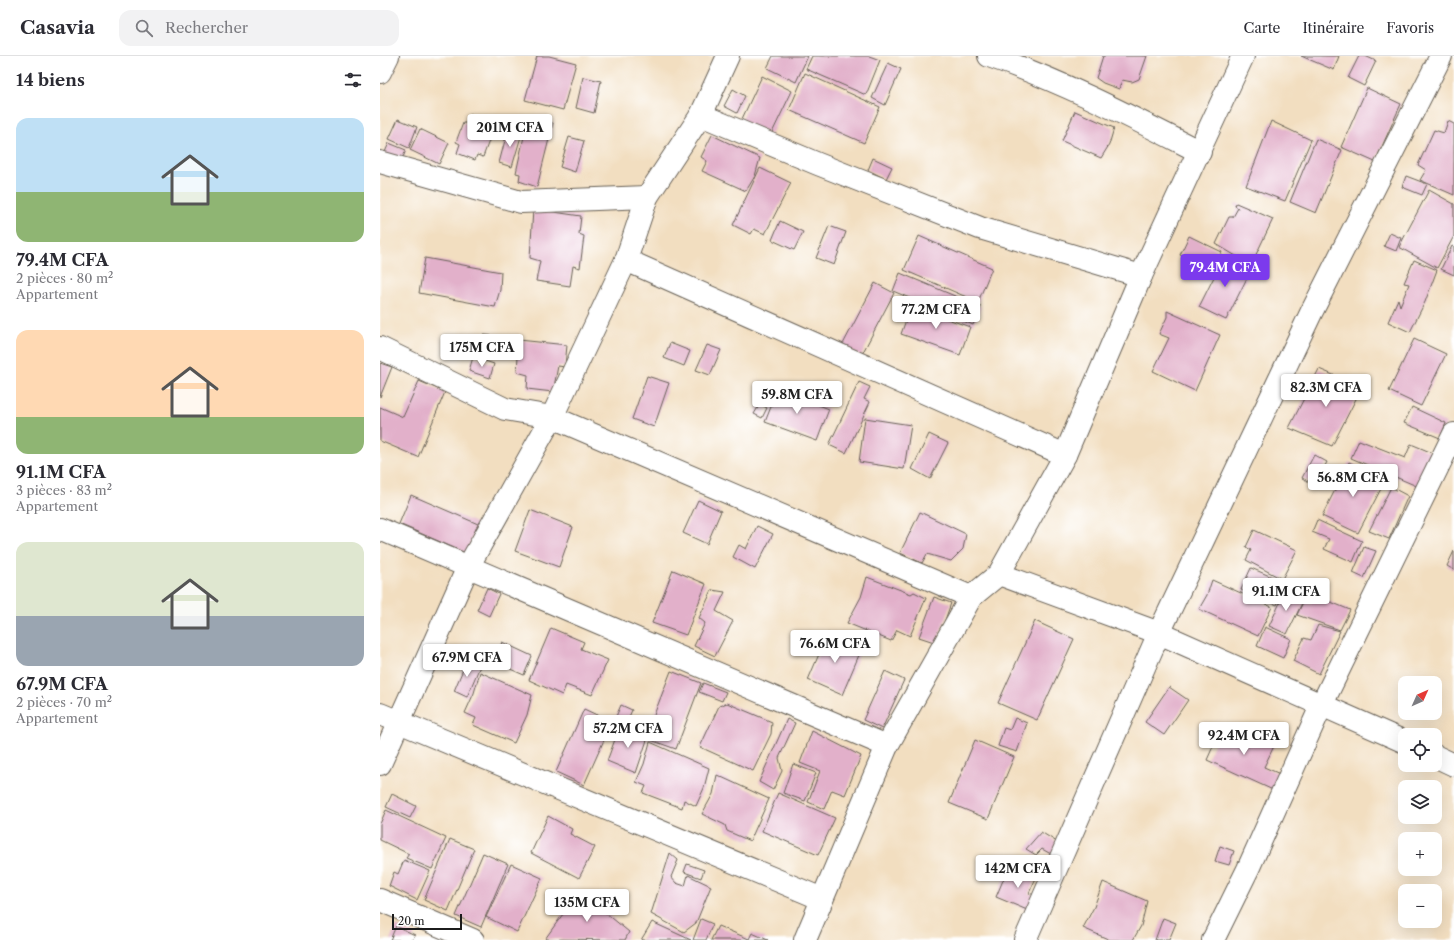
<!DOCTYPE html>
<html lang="fr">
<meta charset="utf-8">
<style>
:root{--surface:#fff;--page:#f2f2f3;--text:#2b2b33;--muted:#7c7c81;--line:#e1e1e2;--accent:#7c3aed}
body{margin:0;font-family:"Libre Caslon Text",serif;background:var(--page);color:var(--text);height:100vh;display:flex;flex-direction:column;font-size:15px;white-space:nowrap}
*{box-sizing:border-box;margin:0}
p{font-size:13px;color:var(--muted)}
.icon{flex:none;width:22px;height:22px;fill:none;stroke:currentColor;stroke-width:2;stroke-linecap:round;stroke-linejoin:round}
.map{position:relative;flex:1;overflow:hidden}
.drawer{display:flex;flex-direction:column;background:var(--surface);width:380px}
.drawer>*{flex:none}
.needle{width:26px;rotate:45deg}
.controls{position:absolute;left:1018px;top:620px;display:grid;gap:8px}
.controls a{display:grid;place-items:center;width:44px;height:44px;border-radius:8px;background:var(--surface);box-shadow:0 4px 16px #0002;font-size:20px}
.scale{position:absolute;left:12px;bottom:10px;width:70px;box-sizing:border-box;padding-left:4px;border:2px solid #1c1c1c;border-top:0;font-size:11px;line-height:14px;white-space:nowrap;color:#1c1c1c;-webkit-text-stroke:3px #fff;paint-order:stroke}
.price{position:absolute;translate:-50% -34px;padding:0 9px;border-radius:4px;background:#fff;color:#222;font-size:13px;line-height:26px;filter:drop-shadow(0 1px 2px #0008)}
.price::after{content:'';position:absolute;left:50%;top:24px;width:12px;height:9px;margin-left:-6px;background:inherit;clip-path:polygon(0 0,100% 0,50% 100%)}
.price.on{background:var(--accent);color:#fff}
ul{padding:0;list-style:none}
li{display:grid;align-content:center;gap:8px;height:212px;padding:0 16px}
li span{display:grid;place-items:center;height:124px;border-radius:12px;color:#555}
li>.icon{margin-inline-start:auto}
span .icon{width:72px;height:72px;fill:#fffc;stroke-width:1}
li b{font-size:17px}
h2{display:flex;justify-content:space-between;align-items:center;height:48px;padding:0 16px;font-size:17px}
header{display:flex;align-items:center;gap:24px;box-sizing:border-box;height:56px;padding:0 20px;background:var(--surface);border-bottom:1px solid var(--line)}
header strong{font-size:19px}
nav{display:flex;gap:22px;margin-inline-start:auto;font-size:14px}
.search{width:280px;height:36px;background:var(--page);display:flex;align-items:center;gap:10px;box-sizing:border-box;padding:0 14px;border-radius:12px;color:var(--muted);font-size:15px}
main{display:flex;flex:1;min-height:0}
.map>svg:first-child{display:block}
</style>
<header>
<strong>Casavia</strong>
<div class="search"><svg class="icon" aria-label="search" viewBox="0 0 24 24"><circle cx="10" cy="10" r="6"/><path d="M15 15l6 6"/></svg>Rechercher</div>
<nav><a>Carte</a><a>Itinéraire</a><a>Favoris</a></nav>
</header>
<main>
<section class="drawer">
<h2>14 biens<svg class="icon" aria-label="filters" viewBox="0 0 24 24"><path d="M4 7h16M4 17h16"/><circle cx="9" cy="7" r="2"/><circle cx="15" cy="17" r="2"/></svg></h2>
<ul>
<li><span style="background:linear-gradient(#bfe0f5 60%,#8fb573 0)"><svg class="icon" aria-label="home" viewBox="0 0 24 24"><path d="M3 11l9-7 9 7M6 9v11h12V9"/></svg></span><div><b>79.4M CFA</b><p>2 pièces · 80 m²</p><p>Appartement</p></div></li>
<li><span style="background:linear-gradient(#ffd9b3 70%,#8fb573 0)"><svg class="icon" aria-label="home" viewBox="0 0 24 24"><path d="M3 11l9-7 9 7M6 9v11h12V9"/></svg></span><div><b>91.1M CFA</b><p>3 pièces · 83 m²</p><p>Appartement</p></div></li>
<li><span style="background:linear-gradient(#dfe7d0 60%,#9aa5b1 0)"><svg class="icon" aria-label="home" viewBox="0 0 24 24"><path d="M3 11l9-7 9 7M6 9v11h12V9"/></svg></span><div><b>67.9M CFA</b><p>2 pièces · 70 m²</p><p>Appartement</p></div></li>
</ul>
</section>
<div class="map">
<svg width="1074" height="884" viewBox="0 0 1074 884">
<rect width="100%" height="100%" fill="#fff"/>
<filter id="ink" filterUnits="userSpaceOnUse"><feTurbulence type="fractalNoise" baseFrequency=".025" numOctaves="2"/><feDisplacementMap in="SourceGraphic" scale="8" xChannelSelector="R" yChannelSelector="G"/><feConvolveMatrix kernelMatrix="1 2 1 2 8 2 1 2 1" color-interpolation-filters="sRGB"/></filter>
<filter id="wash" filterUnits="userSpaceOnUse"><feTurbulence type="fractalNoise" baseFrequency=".012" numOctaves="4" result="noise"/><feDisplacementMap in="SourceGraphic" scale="16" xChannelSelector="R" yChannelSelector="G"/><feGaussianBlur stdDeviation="0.9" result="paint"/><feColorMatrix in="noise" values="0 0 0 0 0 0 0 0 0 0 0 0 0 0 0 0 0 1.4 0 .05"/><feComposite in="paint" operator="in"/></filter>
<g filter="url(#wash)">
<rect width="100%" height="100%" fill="#f2dec0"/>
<g id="blocks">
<g fill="#e2b0ca">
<path d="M157,0h12l27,7 -13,47 -38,-10z"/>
<path d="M393,0h35l-12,26 -29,-14z"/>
<path d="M432,0h57l11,4 -14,35 -60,-26z"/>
<path d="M723,0h44l-8,23 -7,3 -10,-2 -3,9 -16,-6 -7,-5z"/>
<path d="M921,0h38l-5,14z"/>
<path d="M979,0h6l11,5 -12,25 -16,-8z"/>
<path d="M508,7l13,6 -16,36 -13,-7z"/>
<path d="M425,17l75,34 -16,36 -75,-33z"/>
<path d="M382,20l30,15 -21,44 -30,-14z"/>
<path d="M203,21l18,4 -7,32 -18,-5z"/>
<path d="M987,32l34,16 -26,58 -34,-15z"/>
<path d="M353,33l12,7 -8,17 -13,-7z"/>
<path d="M695,55l39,17 -5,17 -8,13 -39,-17z"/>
<path d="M91,58l8,5 -1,6 15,5 -10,27 -6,-2 -2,5 -18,-7 3,-9 -4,-2 7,-19h6z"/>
<path d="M148,62l25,5 -16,64 -18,-6 1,-7 -4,-1z"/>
<path d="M18,63l19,8 -8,21 -20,-9z"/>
<path d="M891,65l40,19 -26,61 -39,-15z"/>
<path d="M1068,65l6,3v71l-34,-15 6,-10 -8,-5 16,-35 10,3z"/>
<path d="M40,73l29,14 -10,21 -29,-14z"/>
<path d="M128,73l14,4 -10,34 -13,-4z"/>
<path d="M332,79l48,23 -5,18 -9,15 -44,-20 5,-10 -6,-4z"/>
<path d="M189,81l15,4 -9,31 -15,-5z"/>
<path d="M936,83l26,11 -26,63 -26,-11z"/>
<path d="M9,87l17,7 -7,17 -17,-8z"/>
<path d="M493,102l19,9 -6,12 -18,-9z"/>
<path d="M380,112l31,15 -26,51 -11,-5 -3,5 -18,-9z"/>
<path d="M1026,120l21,8 -5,11 -20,-8z"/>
<path d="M1049,134l25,14v32l-17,32 -38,-21z"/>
<path d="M856,147l37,16 -22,46 -35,-21 13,-27h4l5,-9 -3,-2z"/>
<path d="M153,153l48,7 -2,18 5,2 -4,32 -7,-2 -3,20 -34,-5 4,-20 -10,-3z"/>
<path d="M400,165l23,11 -9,18 -22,-10z"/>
<path d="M449,170l17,6 -12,33 -18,-7z"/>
<path d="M1010,177l11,5 -5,13 -12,-5z"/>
<path d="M539,180l73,32 -14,34 -74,-32z"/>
<path d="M809,180l33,16 -10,19 -32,-16z"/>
<path d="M1072,190l2,1v28l-13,-6z"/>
<path d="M844,201l27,13 -25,50 -27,-13z"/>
<path d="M45,202l76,14 -1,18 -5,17 -76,-14z"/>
<path d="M1034,204l23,10 -12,32 -15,30 -22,-10 10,-23 2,7 9,-22 -5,-1z"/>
<path d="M520,217l81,34 -8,18 -80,-34z"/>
<path d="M495,227l19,10 -33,63 -19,-10z"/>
<path d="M531,250l59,21 -10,28 -59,-21z"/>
<path d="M787,255l53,24 -25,56 -42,-20 16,-33 -10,-4 8,-17z"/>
<path d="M104,279l33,3 -2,17 -32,-3z"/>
<path d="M1034,283l32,15 -25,52 -32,-15z"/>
<path d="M139,284l48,5 -2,22 -7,-1 -5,26 -26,-3 1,-14 -11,-3z"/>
<path d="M290,287l20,8 -6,15 -20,-8z"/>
<path d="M327,289l14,5 -11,25 -14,-5z"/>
<path d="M93,301l21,7 -4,14 -21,-7z"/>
<path d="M0,307l12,4 -12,30z"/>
<path d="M939,313l43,18 -30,59 -43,-18z"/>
<path d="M267,320l22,7 -15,44 -22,-8z"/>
<path d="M39,325l26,11 -27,65 -38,-16v-34l23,10z"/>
<path d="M479,326l11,5 -6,12 6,3 -24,51 -17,-8z"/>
<path d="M398,333l51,20 -12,32 -52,-19z"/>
<path d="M380,348l7,4 -5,10 -8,-4z"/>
<path d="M1032,351l34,16 -6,15 -36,-15z"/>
<path d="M485,362l46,7 -7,44 -45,-7z"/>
<path d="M549,378l19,9 -18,36 -18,-10z"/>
<path d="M979,384l46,18 6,-14 24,10 -16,33 -68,-29z"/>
<path d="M934,399l13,7 -12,23 -13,-7z"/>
<path d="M969,406l36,19 -27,52 -36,-17z"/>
<path d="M1011,431l17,9 -19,43 -20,-8z"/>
<path d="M31,439l67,29 -12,29 -67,-29z"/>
<path d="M318,444l23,11 -14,33 -24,-11z"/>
<path d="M150,454l43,17 -14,40 -44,-16z"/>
<path d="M540,456l46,22 -3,15 -12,12 -24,-7 -5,9 -22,-10z"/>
<path d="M937,464l45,21 -9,21 -29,-13 5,-10 -17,-7z"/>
<path d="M377,470l16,8 -18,35 -22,-12 6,-12 7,4z"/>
<path d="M874,474l43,20 -15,29 -36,-19 5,-10 -5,-3z"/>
<path d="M984,491l12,4 -12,27 -11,-5z"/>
<path d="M1074,495v19l-7,-4z"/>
<path d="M871,512l35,15 -9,22 -36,-15z"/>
<path d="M293,514l33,14 -20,51 -34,-12z"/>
<path d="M487,521l44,17 3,-2 12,6 -16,38 -13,-6 -6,11 -44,-18 14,-26z"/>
<path d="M832,524l60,27 -14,29 -59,-27 8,-14z"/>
<path d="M107,532l12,6 -10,22 -12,-6z"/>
<path d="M332,534l13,2 -9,19 17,10 -18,35 -21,-10 11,-23 -6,-5z"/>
<path d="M906,534l18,9 -17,35 -18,-8z"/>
<path d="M934,539l36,15 -10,20 -43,-15 7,-15 7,3z"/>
<path d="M554,541l17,6 -14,40 -18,-6z"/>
<path d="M655,565l39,18 -37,81 -39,-17z"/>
<path d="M938,569l22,6 -21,43 -26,-13 11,-23 7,2z"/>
<path d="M885,571l26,12 -8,19 -26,-12z"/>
<path d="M171,572l33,14 -3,7 27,11 -16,35 -26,-10 -4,10 -33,-15z"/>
<path d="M448,577l34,15 -20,47 -34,-15z"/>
<path d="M122,586l30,14 -8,19 -30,-13z"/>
<path d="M87,604l13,6 -13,31 -13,-6z"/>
<path d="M291,615l30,12 -25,66 -31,-11z"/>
<path d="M505,615l19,9 -22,49 -19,-9z"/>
<path d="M100,616l52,23 -5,20 -13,28 -41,-18 3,-7 -11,-5 9,-20z"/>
<path d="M323,627l23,9 -4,9 -23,-9z"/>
<path d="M789,631l19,13 -24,35 -19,-13z"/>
<path d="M347,647l45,19 -1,12 -18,37 -53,-24 19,-41z"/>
<path d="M241,649l11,5 -7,16 -11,-5z"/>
<path d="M204,653l28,13 -28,63 -28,-13z"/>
<path d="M635,662l12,5 -10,29 -19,-6 6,-18 6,2z"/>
<path d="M407,663l8,4 -16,35 3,13 -9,19 -14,-8z"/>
<path d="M843,668l51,22 -10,21 16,7 -7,16 -66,-30z"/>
<path d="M240,670l18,5 9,9 -11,33 -29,-12z"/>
<path d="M432,675l49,25 -16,39 -13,-5 -8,19 -16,-7 12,-31 -20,-8z"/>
<path d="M595,684l39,17 -26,62 -39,-16z"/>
<path d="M270,686l59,26 -5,20 -8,18 -12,-6 -2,8 -39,-15 3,-7 -10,-4 8,-18z"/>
<path d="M413,708l23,9 -11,28 -22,-8z"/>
<path d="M337,719l52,24 -19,42 -23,-10 -2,-6 -23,-11 11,-20z"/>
<path d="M398,737l57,25 -17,37 -56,-24z"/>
<path d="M12,738l24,12 -6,12 -24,-11z"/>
<path d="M6,754l60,28 -14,31 -26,-11 3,-4 -29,-14v-16z"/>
<path d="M168,760l24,13 -2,5 25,13 -16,31 -48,-25z"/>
<path d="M661,776l24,15 -7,11 -16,-9 -6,6 -10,-6z"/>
<path d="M70,783l24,10 -26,62 -24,-11z"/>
<path d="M840,790l14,5 -5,14 -14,-4z"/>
<path d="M103,797l25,11 -27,63 -25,-11z"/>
<path d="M290,797l8,7 -7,17 5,6 9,3 3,-11 23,11 -15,37 -12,9 -33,-18z"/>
<path d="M24,804l26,11 -13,29 -28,-14 5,-14 4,2z"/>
<path d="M131,808l31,14 -25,54 -31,-15z"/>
<path d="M307,808l17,6 -3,8 -17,-6z"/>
<path d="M629,810l27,12 -7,15 8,3 -5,16 -36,-15z"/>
<path d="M723,826l44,19 -6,25 -8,14h-23l-27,-12 11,-21z"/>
<path d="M194,838l21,10 34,28 -4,8 -80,-1 18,-25z"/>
<path d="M783,862l13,5 -7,17h-14z"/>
<path d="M321,863l12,5 -7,16h-13z"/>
<path d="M272,866l39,18h-50z"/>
<path d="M16,870l19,9 -3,5h-22z"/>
<path d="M338,870l31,13 3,-6 16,7h-57z"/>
</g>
</g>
</g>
<g filter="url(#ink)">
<use href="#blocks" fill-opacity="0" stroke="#676055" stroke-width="1"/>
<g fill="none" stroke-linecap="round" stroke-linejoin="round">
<g stroke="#676055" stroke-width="24">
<g id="minor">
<path d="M609,0c73,25 142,61 211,96"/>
<path d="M0,16l8,-16"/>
<path d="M321,59l117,49 162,64 161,48"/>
<path d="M0,106l141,40 126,-5"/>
<path d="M246,204l439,195"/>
<path d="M0,292l125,61 47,8 419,180"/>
<path d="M0,473l507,217"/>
<path d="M619,518l160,59 246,109"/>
<path d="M0,658l442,185"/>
<path d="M1055,700l19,9"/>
<path d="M0,708l88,-197 84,-150 74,-157 21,-63 54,-82 27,-59"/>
<path d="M0,844l93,40"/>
<path d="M425,884l82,-194 84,-149 28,-23 66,-119 76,-179 102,-220"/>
<path d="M645,884l134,-307 152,-320 130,-257"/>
<path d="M833,884l35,-71 74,-165 132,-270"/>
</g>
</g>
<use href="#minor" stroke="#fff" stroke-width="22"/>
</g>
</g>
</svg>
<div class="controls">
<a><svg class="needle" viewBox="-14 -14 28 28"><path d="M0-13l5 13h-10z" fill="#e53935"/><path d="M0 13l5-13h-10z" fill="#7c7c81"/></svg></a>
<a><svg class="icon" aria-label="locate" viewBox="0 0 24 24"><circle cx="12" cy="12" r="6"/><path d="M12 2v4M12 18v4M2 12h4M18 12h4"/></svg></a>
<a><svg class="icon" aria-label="layers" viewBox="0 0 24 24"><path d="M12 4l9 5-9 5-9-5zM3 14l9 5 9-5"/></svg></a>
<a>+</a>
<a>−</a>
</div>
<div class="scale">20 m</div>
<b class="price" style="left:130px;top:92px">201M CFA</b>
<b class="price on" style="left:845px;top:232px">79.4M CFA</b>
<b class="price" style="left:556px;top:274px">77.2M CFA</b>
<b class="price" style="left:102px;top:312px">175M CFA</b>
<b class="price" style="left:946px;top:352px">82.3M CFA</b>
<b class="price" style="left:417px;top:359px">59.8M CFA</b>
<b class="price" style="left:973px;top:442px">56.8M CFA</b>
<b class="price" style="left:906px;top:556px">91.1M CFA</b>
<b class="price" style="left:455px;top:608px">76.6M CFA</b>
<b class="price" style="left:87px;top:622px">67.9M CFA</b>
<b class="price" style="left:248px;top:693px">57.2M CFA</b>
<b class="price" style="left:864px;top:700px">92.4M CFA</b>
<b class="price" style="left:638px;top:833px">142M CFA</b>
<b class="price" style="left:207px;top:867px">135M CFA</b>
</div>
</main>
